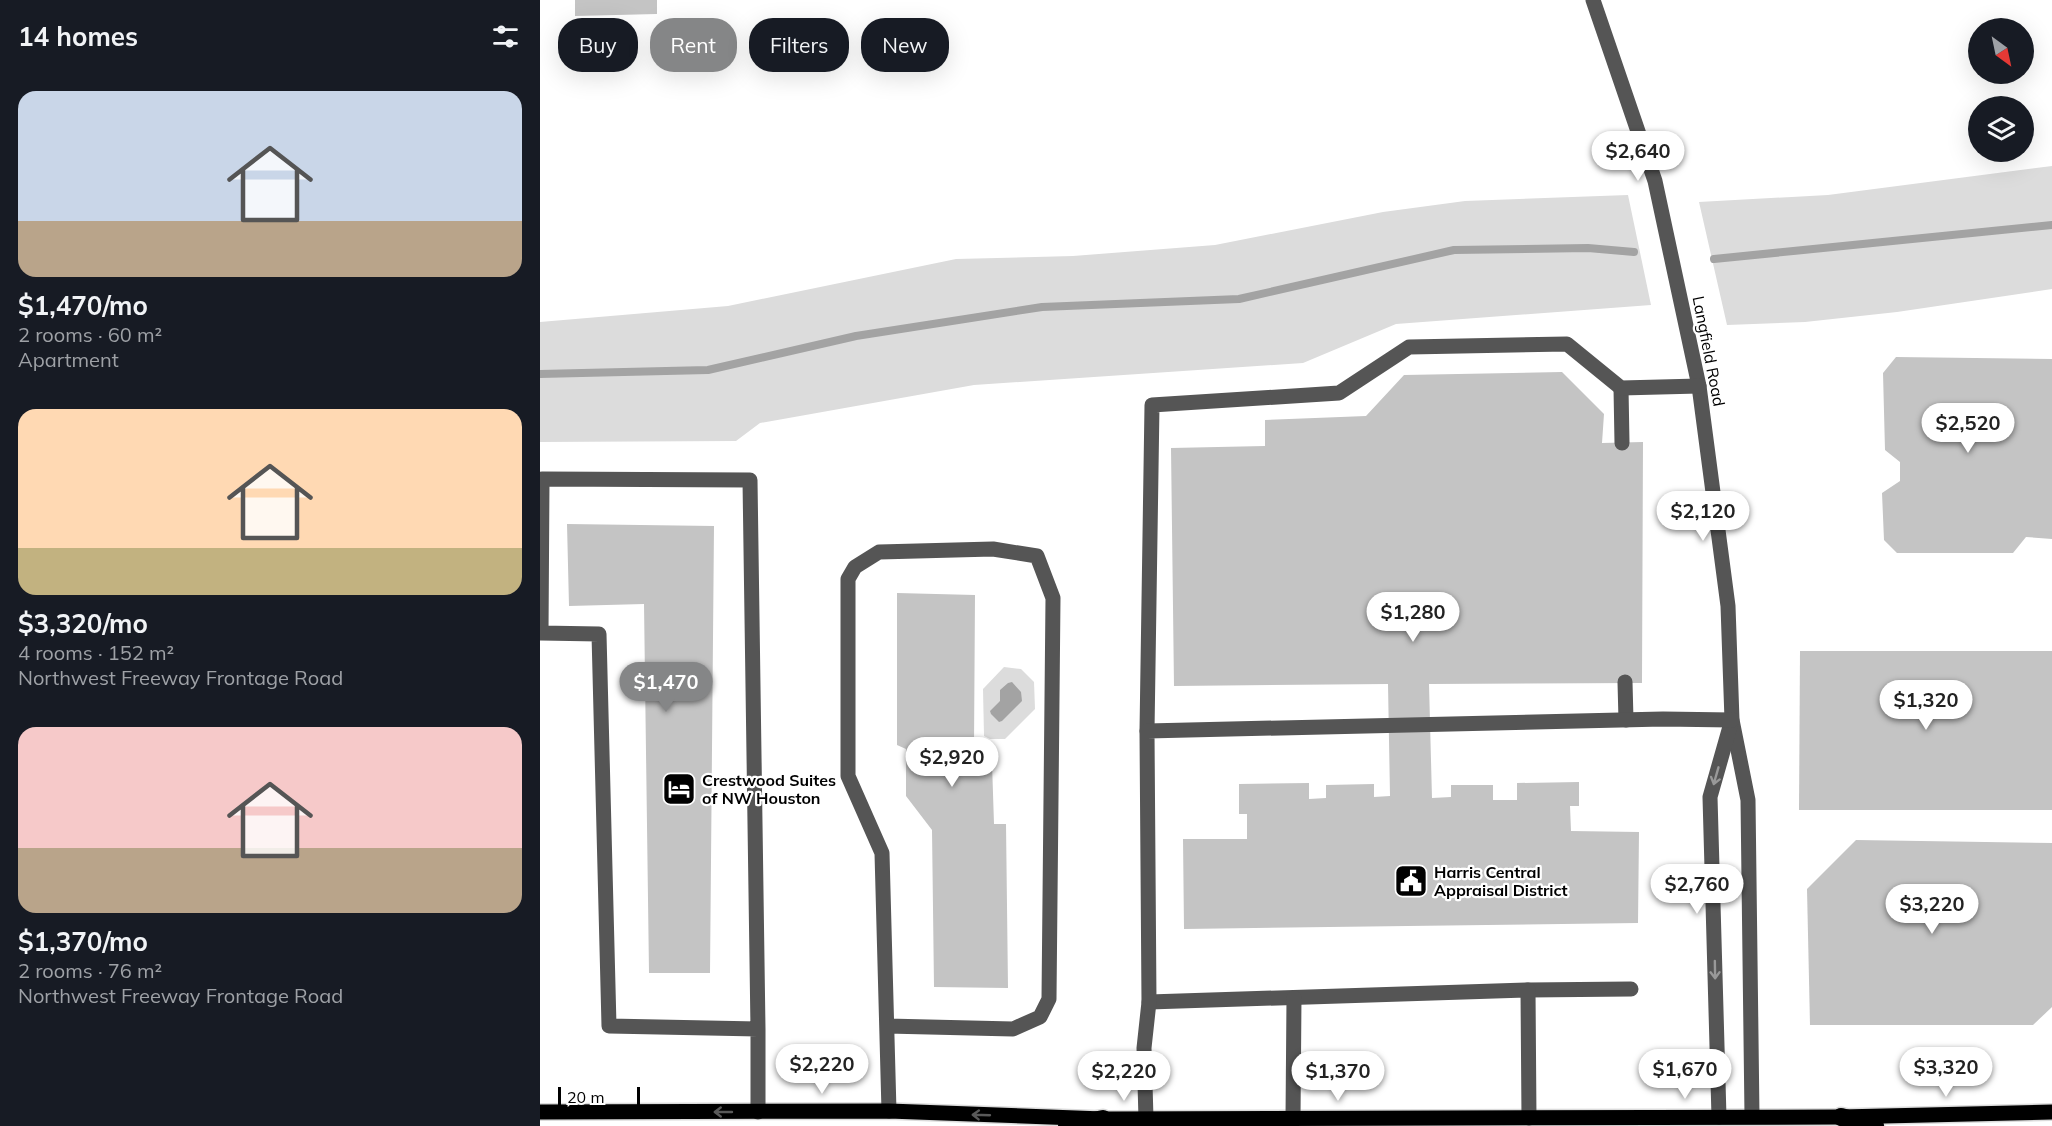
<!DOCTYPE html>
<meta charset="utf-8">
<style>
:root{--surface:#171b24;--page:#242831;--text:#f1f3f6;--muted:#9ea1a6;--accent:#858687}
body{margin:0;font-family:Mulish,sans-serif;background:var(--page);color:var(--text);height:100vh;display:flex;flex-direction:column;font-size:22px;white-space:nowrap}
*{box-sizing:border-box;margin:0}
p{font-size:20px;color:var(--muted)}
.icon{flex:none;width:33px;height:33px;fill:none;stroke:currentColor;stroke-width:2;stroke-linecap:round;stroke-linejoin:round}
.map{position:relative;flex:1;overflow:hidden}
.sheet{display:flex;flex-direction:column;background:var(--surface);width:540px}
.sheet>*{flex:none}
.banner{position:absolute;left:18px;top:18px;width:570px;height:54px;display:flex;gap:12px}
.needle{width:39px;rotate:147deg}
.controls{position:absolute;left:1428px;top:18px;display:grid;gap:12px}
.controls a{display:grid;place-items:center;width:66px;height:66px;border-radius:50%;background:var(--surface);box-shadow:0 6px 24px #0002;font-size:30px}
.scale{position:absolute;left:18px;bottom:15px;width:82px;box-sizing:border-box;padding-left:6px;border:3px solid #000;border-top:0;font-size:16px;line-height:21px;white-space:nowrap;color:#000;-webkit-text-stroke:4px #fff;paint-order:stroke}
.price{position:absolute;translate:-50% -51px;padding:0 14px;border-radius:21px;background:#fff;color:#222;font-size:20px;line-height:39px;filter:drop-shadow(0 2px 3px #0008)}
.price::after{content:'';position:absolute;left:50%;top:36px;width:18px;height:14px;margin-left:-9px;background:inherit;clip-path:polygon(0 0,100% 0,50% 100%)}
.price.current{background:var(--accent);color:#fff}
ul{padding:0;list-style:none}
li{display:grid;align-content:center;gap:12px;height:318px;padding:0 18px}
li span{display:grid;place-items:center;height:186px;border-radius:18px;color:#555}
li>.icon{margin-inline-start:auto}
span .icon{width:108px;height:108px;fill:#fffc;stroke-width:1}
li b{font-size:26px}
h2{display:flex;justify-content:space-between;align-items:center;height:72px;padding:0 18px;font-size:26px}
.pill{padding:0 21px;border-radius:24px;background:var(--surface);box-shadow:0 6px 24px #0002;font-size:21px;line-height:54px}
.pill.current{background:var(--accent);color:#fff}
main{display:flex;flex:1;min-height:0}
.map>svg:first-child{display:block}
</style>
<main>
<section class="sheet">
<h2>14 homes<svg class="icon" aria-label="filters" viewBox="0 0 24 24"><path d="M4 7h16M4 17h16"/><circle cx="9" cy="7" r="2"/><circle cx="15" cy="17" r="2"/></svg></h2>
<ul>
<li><span style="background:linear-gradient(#c9d6e8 70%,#b9a48a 0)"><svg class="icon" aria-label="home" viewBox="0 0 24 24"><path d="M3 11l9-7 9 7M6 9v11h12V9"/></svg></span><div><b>$1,470/mo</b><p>2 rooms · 60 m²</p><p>Apartment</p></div></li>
<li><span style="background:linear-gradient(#ffd9b3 75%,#c2b280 0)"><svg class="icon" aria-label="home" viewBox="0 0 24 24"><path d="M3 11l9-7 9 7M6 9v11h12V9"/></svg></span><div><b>$3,320/mo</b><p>4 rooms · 152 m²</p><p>Northwest Freeway Frontage Road</p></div></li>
<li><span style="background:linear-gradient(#f6c9c9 65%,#b9a48a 0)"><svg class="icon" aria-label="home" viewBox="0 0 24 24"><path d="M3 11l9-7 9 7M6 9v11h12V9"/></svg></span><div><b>$1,370/mo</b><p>2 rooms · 76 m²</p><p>Northwest Freeway Frontage Road</p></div></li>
</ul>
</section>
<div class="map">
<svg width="1512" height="1126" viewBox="0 0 1512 1126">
<rect width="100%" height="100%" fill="#fff"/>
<g fill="#dcdcdc">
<path d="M1512,166v123l-155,23 -92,10 -78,3 -28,-123 129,-7z"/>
<path d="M1088,195l23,110 -255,19 -93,39 -329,22 -214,38 -24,18 -196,1v-120l188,-16 228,-47 117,-3 142,-11 168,-33 82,-11z"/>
<path d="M464,667l17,2 13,13 1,27 -30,30h-15l-6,-3 -1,-47z"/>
</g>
<path fill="#a3a3a3" d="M472,682l9,10 1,9 -20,20 -3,1 -8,-8 -1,-3 10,-10v-11l8,-7z"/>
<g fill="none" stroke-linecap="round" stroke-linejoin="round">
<g stroke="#a3a3a3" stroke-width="8">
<path d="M1174,259l338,-34"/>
<path d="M0,374l168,-4 148,-34 186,-29 197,-8 215,-49 134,-2 46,4"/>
</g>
</g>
<g fill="#c4c4c4">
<path d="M35,0h82v14l-82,2z"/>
<path d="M1356,357l156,2v180l-26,-2 -13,16h-116l-13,-13 -2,-47 18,-12v-19l-15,-12 -2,-77z"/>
<path d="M1022,372l42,42 -2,29 41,-1 -1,241 -213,1 3,114 19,-1v-12h42v15h24v-17l62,-1v24h-9l1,25 68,1 -1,91 -454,6 -1,-90h64v-25h-8v-30l70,-1v16l17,-1v-13l48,-1v13l16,-1 -2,-112 -214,2 -3,-238 94,-2v-26l101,-4 38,-41z"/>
<path d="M27,524l147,2 -4,447h-61l-5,-369 -75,2z"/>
<path d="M357,593l78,2 -1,151 18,17 2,61h12l2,164 -74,-1 -2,-157 -26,-34v-47l-9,-4z"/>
<path d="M1260,651h252v159h-253z"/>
<path d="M1316,840l196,3v164l-19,18h-223l-3,-136z"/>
</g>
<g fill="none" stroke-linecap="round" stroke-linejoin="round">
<g stroke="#dbdbdb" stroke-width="18">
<path id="major" d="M0,1112l349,-1 214,8 738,-2 211,-5"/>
</g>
<g stroke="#dbdbdb" stroke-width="21">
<g id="highway">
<path d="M1301,1117l34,9"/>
<path d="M527,1126l36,-7"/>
</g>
</g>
<g stroke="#555" stroke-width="15">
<path d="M1053,0l62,181 44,205 29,220 4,114 16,80 4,316"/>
<path d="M1081,388l1,55"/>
<path d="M1085,682l1,38"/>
<path d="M607,731l5,-326 187,-12 70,-46 158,-3 54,44 78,-2"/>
<path d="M988,990l103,-1"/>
<path d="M609,1002l379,-12 1,128"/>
<path d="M347,1026l126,3 27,-12 9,-18 4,-401 -16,-42 -44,-7 -114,3 -24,15 -7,12v197l34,77 7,258"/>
<path d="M218,1112v-83l-8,-549 -208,-1 -1,154 58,1 10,392 149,3"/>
<path d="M1179,1117l-9,-320 21,-74"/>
<path d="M606,1119l-2,-71 5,-46 -2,-271 516,-12 69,1"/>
<path d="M753,1119l1,-121"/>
</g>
<use href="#major" stroke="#000" stroke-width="15"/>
<use href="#highway" stroke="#000" stroke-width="18"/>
</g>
<defs><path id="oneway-shaft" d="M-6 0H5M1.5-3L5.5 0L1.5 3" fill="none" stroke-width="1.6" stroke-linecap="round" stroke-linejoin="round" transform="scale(1.5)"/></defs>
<g stroke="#999">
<use href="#oneway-shaft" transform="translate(1176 776) rotate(106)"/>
<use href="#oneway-shaft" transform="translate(1175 970) rotate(89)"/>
</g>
<g stroke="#595959">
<use href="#oneway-shaft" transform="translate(183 1112) rotate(180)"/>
<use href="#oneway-shaft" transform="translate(441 1115) rotate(-178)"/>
</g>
<defs>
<g id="hotel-square" transform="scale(1.725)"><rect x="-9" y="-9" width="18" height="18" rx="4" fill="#000" stroke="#fff"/><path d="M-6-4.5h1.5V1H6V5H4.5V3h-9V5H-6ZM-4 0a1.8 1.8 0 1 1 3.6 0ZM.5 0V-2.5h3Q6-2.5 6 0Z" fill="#fff"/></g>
<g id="civic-square" transform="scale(1.725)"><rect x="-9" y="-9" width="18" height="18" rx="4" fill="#000" stroke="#fff"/><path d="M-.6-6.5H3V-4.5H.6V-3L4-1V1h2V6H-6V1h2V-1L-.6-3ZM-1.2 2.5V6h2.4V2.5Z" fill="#fff"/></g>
</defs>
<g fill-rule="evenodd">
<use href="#hotel-square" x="139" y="789"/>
<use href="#civic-square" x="871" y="881"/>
</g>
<g text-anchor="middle" stroke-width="4.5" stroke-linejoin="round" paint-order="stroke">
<g font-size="16" fill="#000" stroke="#fff">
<text transform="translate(1169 351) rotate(79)" y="6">Langfield Road</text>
</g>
<g font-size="16" font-weight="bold" fill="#000" stroke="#fff" text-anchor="start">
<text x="162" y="786">Crestwood Suites<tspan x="162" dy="18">of NW Houston</tspan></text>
<text x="894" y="878">Harris Central<tspan x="894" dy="18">Appraisal District</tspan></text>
</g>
</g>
</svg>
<div class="controls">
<a><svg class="needle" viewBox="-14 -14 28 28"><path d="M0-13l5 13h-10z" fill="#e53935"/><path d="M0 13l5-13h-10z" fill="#9ea1a6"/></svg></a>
<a><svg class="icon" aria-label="layers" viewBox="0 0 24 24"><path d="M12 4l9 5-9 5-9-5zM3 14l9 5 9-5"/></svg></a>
</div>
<div class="scale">20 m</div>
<b class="price" style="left:1098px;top:182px">$2,640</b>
<b class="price" style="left:1428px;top:454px">$2,520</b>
<b class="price" style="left:1163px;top:542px">$2,120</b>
<b class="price" style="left:873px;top:643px">$1,280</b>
<b class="price current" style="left:126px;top:713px">$1,470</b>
<b class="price" style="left:1386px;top:731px">$1,320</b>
<b class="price" style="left:412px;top:788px">$2,920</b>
<b class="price" style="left:1157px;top:915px">$2,760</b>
<b class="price" style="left:1392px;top:935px">$3,220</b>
<b class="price" style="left:282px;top:1095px">$2,220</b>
<b class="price" style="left:1406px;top:1098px">$3,320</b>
<b class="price" style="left:1145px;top:1100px">$1,670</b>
<b class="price" style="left:584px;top:1102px">$2,220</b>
<b class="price" style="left:798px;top:1102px">$1,370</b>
<div class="banner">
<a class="pill">Buy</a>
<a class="pill current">Rent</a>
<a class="pill">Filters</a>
<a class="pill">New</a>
</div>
</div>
</main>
